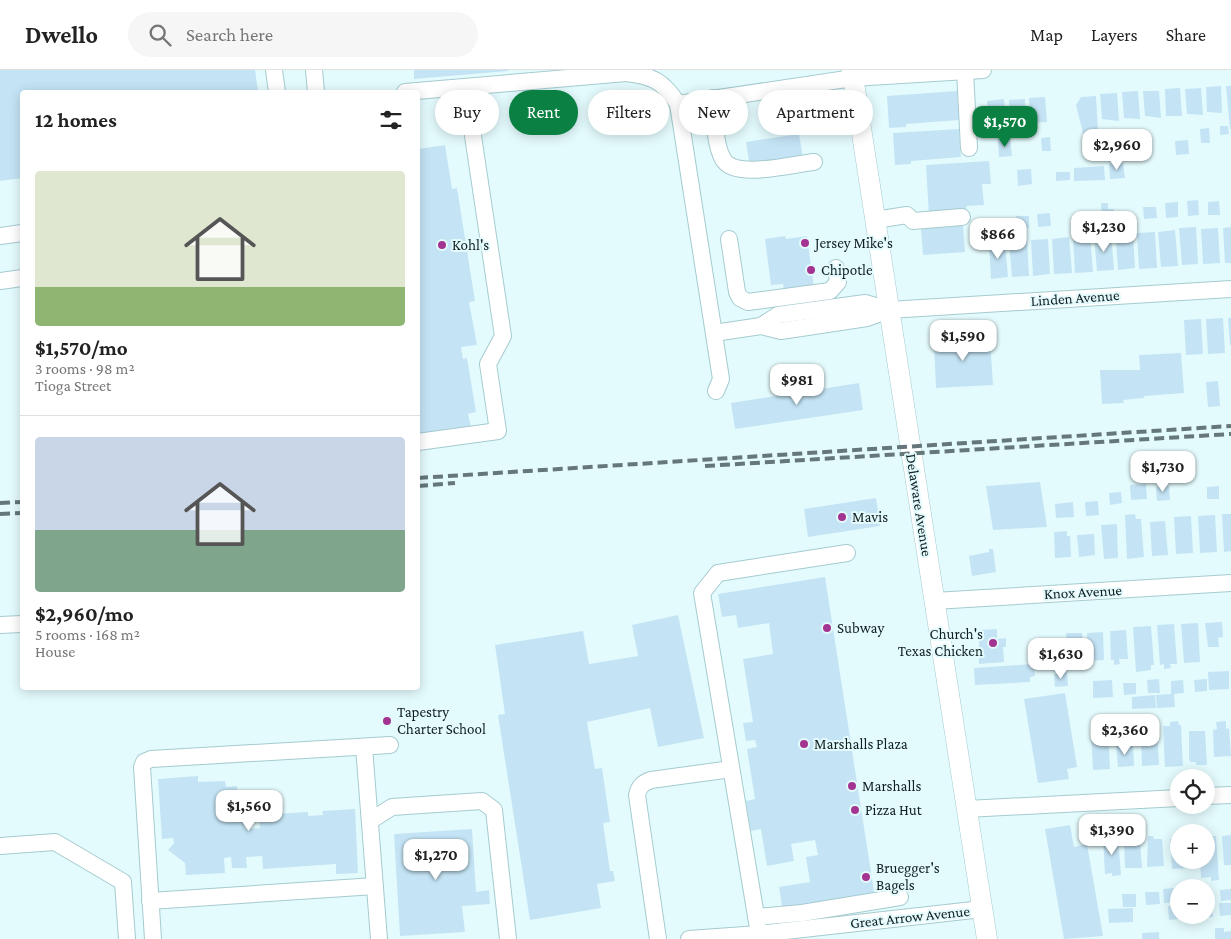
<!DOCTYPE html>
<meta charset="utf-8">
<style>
:root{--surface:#fff;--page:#f6f6f6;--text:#222;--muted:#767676;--line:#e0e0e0;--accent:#0b8043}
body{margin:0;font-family:"Crimson Pro",serif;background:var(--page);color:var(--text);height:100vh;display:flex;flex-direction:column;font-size:19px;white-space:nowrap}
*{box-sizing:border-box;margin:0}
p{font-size:16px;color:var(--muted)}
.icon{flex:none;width:28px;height:28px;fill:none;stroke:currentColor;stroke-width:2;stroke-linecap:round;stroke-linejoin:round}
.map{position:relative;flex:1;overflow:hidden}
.drawer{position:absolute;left:20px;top:20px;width:400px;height:600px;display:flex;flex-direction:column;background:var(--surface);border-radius:5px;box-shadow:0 2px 12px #0003}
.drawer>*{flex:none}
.guide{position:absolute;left:435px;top:20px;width:475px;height:45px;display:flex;gap:10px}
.buttons{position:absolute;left:1170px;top:699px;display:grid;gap:10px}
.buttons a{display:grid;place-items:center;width:45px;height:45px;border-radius:50%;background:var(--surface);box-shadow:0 2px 12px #0003;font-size:25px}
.price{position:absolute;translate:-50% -42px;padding:0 11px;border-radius:10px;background:#fff;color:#222;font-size:16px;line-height:32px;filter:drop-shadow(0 1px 2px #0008)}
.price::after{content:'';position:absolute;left:50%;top:30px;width:15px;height:11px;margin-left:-8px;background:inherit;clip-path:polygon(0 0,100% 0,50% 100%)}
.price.on{background:var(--accent);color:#fff}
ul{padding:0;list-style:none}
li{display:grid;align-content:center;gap:10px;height:265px;padding:0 15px}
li+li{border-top:1px solid var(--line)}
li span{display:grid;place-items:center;height:155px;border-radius:5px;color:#555}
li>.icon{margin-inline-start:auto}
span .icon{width:90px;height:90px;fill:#fffc;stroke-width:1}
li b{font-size:21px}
h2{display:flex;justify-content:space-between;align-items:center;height:60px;padding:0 15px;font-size:21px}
.chip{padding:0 18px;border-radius:22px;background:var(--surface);box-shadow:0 2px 12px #0003;font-size:18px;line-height:45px}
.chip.on{background:var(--accent);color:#fff}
header{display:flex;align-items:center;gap:30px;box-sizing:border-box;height:70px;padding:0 25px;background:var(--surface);border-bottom:1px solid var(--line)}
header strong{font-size:24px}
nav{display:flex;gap:28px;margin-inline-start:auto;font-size:18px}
.search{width:350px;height:45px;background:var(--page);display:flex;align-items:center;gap:12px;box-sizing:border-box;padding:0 18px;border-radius:28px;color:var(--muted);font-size:19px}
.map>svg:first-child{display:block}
</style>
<header>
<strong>Dwello</strong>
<div class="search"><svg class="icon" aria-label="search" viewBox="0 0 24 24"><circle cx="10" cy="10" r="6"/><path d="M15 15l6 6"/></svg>Search here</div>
<nav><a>Map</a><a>Layers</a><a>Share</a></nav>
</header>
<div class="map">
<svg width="1231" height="869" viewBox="0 0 1231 869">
<rect width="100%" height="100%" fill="#e4fbfd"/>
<g fill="#c4e4f5">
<path d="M0,0h255l3,21 -236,1v86l-22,3z"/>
<path d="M414,0h94v1l-94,8z"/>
<path d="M1221,16l1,27 -15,-1 -1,-25z"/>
<path d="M1226,16h5v43h-1z"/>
<path d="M1180,18l2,28h-16l-1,-27z"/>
<path d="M1201,18l2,27 -16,-1 -2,-25z"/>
<path d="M957,21l2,29 -53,4v3l-17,1 -2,-32z"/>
<path d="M1138,21l2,28 -16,-1 -2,-26z"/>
<path d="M1143,21h16l2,27 -16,-2z"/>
<path d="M1117,23l2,28 -17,-2 -2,-25z"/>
<path d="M1096,26l2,35h-3v6h-11l-8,-32 5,-8z"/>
<path d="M1045,27l2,25 -17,1 -1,-25z"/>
<path d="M1004,29l2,26 -17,1 -2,-25z"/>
<path d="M1025,29l1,24 -16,1 -1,-24z"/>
<path d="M1220,56h8l1,8 -9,1z"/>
<path d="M1209,58l1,15h-9l-1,-14z"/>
<path d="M959,59l2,28 -50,4v3l-16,1 -2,-32z"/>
<path d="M1145,62l1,19h-13l-1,-18z"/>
<path d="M799,64l4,24 -53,9 -4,-25z"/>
<path d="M1050,67l1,14h-9l-1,-13z"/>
<path d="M1010,68l2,18 -13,1 -1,-18z"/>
<path d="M1188,70l1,14 -13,1 -1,-14z"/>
<path d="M445,75l7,44 5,-1 18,113 -6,1 8,43 -16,2 2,12 4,-1 9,54 -8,2 3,13 -53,8v-286z"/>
<path d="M989,91l2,23h-9l2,21 -18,1 1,7 -38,3 -3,-51z"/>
<path d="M1123,93l2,15 -15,1 -1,-15z"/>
<path d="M1104,96l1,14 -31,1v-13z"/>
<path d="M1031,99l1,15 -14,2 -1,-16z"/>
<path d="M1056,102h14v8l-14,1z"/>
<path d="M1198,130l1,15 -11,1 -1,-15z"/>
<path d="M1219,131l1,14h-12v-13z"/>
<path d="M1178,132v15l-12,1 -1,-15z"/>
<path d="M1101,133h7v6h6l1,12 -13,1z"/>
<path d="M1143,137h13l1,11 -13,1z"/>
<path d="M1050,143l1,13 -13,1 -1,-13z"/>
<path d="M1016,146h13v12h-12z"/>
<path d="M963,155l2,27 -42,3 -2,-27z"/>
<path d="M1125,156v8l8,-1 2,35 -17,2 -3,-43z"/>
<path d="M1196,157l2,37 -16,1 -3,-37z"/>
<path d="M1231,157v36h-6l-2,-35z"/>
<path d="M1218,158l2,35 -17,1 -2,-35z"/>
<path d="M1175,160l3,36 -17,1 -3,-35z"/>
<path d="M1155,162l2,36 -18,1 -2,-36z"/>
<path d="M1111,164l3,36 -17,1 -3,-35z"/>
<path d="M785,166l1,3 21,-3 7,52 -30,4 -1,-8 -12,1 -6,-46z"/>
<path d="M1090,166l3,36 -18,1 -2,-36z"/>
<path d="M1069,167l3,36 -18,1 -2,-35z"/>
<path d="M1048,169l2,35 -17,2 -2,-36z"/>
<path d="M1027,170l2,36 -17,1 -3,-35z"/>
<path d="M1005,172l3,35 -17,2 -2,-36z"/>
<path d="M1223,248l2,35 -17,1 -2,-35z"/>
<path d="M1228,248h3v27h-1z"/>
<path d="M1201,249l2,35 -17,1 -2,-35z"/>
<path d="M970,263v9l20,-2 3,45 -57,3 -2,-44 12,-1v-9z"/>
<path d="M1181,283l3,40 -40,3v2l-21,2 1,3 -22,1 -2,-34h40l-1,-15z"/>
<path d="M1218,311l2,25 -12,1 -2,-25z"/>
<path d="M859,313l4,27 -128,19 -4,-26z"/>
<path d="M1040,412l7,45 -54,3 -7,-44z"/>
<path d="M1146,414l1,15 -16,1 -1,-15z"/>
<path d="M1169,416l1,14 -13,1 -1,-14z"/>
<path d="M1219,416v13h-12v-12z"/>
<path d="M1121,422l1,11 -12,2 -1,-12z"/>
<path d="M876,428l4,28 -72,11 -4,-28z"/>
<path d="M1098,431l1,14 -13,1 -1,-14z"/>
<path d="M1073,432l1,15 -18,1 -1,-14z"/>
<path d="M1135,444l1,5h5l3,38 -17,2 -2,-44z"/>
<path d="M1222,444h9v37l-7,1z"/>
<path d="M1215,445l2,37 -17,1 -2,-37z"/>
<path d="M1191,446l2,37 -17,1 -2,-37z"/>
<path d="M1165,451l3,34 -16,1 -2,-34z"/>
<path d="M1117,454l1,34 -14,1 -3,-34z"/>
<path d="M1067,461v5h3l1,21 -16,1 -1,-26z"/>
<path d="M1094,464l1,21 -16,2 -2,-22z"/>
<path d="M989,479h4l3,23 -24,4 -3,-20 20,-4z"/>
<path d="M825,507l50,321 -92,14 -4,-25 31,-5 -4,-25 12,-2 -3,-15 -24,4 3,17 -27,5 -6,-37 -10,2 -5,-30 9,-2 -8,-50 10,-2 -2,-7 -9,1 -3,-18 10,-1 -10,-63 30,-5 -4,-31 -31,5 -2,-13 -14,2 -4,-23z"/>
<path d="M678,545l26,123 -46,9 -8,-39 -63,14 8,47 7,-1 8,54 -7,1 7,48h3l2,10 -18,3 4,24 -71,12 -32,-205 7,-1 -10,-69 88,-14 6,33 49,-8 -6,-31z"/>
<path d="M1222,552l1,15 -5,1 1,9h-11l-3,-24z"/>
<path d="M1198,553l2,39 -16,1 -3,-39z"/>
<path d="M1174,554l3,40h-7l1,4 -7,1v-5l-4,1 -3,-40z"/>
<path d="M1151,556l3,39h-3v5l-15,2 -3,-45z"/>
<path d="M997,559v10l9,-1v9h-3l1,15 -25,2v-34z"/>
<path d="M1126,560l2,29h-9l1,5 -6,1v-5h-3l-1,-29z"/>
<path d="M1103,562l1,28 -16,1 -1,-28z"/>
<path d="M1066,563h16l2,28 -16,1z"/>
<path d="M1034,594l1,12 -5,1v5l-55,3 -1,-17z"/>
<path d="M1229,601v18l-20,1 -1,-18z"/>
<path d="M1067,602l1,14 -13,1 -1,-13z"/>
<path d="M1159,609l1,14h-12l-1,-13z"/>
<path d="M1207,609v12l-12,1 -1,-12z"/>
<path d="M1112,610l1,17 -20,1v-17z"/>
<path d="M1183,610l1,13 -10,1 1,13 -18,1 -1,-13 15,-1v-13z"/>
<path d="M1123,613h13v11l-12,1z"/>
<path d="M1065,623l12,74 -10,2 2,10 -31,4 -14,-84z"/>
<path d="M1155,625l1,13 -24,1v-12z"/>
<path d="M1110,649h9l1,14h-9z"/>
<path d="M1178,651l1,4h2l2,41 -18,1 -2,-41h7v-4z"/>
<path d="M1226,651v8l3,-1 2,28 -17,1 -1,-27 4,-1 -1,-7z"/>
<path d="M1157,657l2,38 -17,1 -1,-35z"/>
<path d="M1108,659l2,40 -17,1 -2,-37 2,-3z"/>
<path d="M1189,661h16l2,34h-11v-3h-5l-2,-2z"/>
<path d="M1133,675l1,21 -16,1 -2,-21z"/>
<path d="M198,706v6l27,-1 1,6 11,-1 2,32 5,-1 1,12 15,-1 -1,-13 49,-3v4l15,-1 -1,-4 33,-2 3,64 -22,1v-10l-73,5 -1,-13 -16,1 1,11h-15l-1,-11 -7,1 1,15 -39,2 -1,-12 -17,-13 6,-7 -1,-5 -11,1 -4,-60z"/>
<path d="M1070,755l4,22 13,-3 16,92 -39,3 -19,-110z"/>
<path d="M472,759l4,63 13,-2 1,14 -28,2 3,26 -65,4 -6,-102z"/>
<path d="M1231,765v30h-7l-2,-29z"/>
<path d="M1118,766l3,39 -9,1v-3l-7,1 -2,-36z"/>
<path d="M1148,766h5l1,3h8l2,27 -17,1z"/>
<path d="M1206,766h10l3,44 -8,1v-4l-10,1 -1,-18h6z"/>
<path d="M1125,767h7v3h8l2,28h-17l-1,-27h2z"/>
<path d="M1170,769h9v21h13v8l-20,1z"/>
<path d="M1175,818l1,14 -12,1 -1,-14z"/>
<path d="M1231,819v11l-10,1 -1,-11z"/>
<path d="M1145,822h14l1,12 -14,1z"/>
<path d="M1122,824h14v13h-13z"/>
<path d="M1206,833h6l1,14 -18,1v-3h11z"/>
<path d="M1219,833h12v12l-11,1z"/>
<path d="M1168,836h11v9h8l1,3 -19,2z"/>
<path d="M1133,838v14l-24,1 -1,-14z"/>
<path d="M1215,858h9v4l7,-1v8h-16z"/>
<path d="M1159,862v7h-17v-6z"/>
</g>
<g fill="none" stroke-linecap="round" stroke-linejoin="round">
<g stroke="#a5cbcf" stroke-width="18">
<g id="minor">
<path d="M274,0l3,22"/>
<path d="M314,0l2,22"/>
<path d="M965,1l4,77"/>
<path d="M626,3c27,3 37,8 52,31l43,275 -5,12"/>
<path d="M405,22l221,-19v-3"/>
<path d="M713,28c2,19 1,45 10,61 11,21 70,5 91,3"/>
<path d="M678,34l175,-26 130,-8"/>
<path d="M875,150l32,-5 6,6 49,-4"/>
<path d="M0,166l22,-3"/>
<path d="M729,169l8,53 3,6 8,4 82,-11 8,-9 -2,-14"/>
<path d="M0,211l22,-3"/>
<path d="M761,256l17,-11 87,-12 24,7"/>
<path d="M714,263l47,-7 20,5 86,-13 22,-8 342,-21"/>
<path d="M418,372l80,-11 -10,-67 15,-28 -30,-200"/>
<path d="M934,531l297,-18"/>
<path d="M0,555l22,-1"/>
<path d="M364,677l15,192"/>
<path d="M1206,726l25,-1"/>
<path d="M967,739l212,-11"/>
<path d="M370,751l22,-14 90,-6 12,9 14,129"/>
<path d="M0,776l55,-4 68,40 4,57"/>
<path d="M150,831l225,-15"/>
<path d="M756,847l46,-4 98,-16"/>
<path d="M759,864l-57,-341 16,-20 129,-20"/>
<path d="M153,869l-11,-172 2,-5 7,-3 239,-14"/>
<path d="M658,869l-21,-144c2,-9 6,-12 14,-15l80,-11"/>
<path d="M689,869l70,-5 223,-25"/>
</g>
</g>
<g stroke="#a5cbcf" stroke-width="21">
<path id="major" d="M852,0l135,869"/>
</g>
<use href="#minor" stroke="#fff" stroke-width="16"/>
<use href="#major" stroke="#fff" stroke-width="20"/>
<g stroke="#657779" stroke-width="4" stroke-dasharray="10 5" stroke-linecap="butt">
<path d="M705,396l526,-32"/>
<path d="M418,408l813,-52"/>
<path d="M418,416l37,-3"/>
<path d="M0,433l22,-1"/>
<path d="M0,444l22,-1"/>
</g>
</g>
<g fill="#a33491" stroke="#e4fbfd" stroke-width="2">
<circle cx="805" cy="173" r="5"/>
<circle cx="442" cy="175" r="5"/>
<circle cx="811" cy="200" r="5"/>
<circle cx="842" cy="447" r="5"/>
<circle cx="827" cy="558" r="5"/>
<circle cx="993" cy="573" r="5"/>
<circle cx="387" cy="651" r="5"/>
<circle cx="804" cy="674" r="5"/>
<circle cx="852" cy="716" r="5"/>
<circle cx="855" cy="740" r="5"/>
<circle cx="866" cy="807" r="5"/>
</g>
<g text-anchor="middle" stroke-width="4" stroke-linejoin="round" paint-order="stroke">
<g font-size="15" fill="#111f21" stroke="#e4fbfd" text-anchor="start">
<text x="815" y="178">Jersey Mike's</text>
<text x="452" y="180">Kohl's</text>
<text x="821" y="205">Chipotle</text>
<text x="852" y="452">Mavis</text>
<text x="837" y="563">Subway</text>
<text x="983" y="569" text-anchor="end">Church's<tspan x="983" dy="17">Texas Chicken</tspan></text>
<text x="397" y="647">Tapestry<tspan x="397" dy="17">Charter School</tspan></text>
<text x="814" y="679">Marshalls Plaza</text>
<text x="862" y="721">Marshalls</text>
<text x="865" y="745">Pizza Hut</text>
<text x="876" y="803">Bruegger's<tspan x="876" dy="17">Bagels</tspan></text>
</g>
<g font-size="15" fill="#111f21" stroke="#e4fbfd">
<text transform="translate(1075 228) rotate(-4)" y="5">Linden Avenue</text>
<text transform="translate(919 435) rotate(81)" y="5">Delaware Avenue</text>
<text transform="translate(1083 522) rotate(-3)" y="5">Knox Avenue</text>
<text transform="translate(910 847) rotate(-6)" y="5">Great Arrow Avenue</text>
</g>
</g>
</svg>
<div class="buttons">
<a><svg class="icon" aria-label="locate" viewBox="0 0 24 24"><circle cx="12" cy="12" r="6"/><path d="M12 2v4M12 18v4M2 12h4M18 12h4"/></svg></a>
<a>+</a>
<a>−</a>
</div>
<b class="price on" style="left:1005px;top:78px">$1,570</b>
<b class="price" style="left:1117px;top:101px">$2,960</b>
<b class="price" style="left:1104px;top:183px">$1,230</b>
<b class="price" style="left:998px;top:190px">$866</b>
<b class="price" style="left:963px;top:292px">$1,590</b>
<b class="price" style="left:797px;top:336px">$981</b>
<b class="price" style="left:1163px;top:423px">$1,730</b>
<b class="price" style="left:1061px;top:610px">$1,630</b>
<b class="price" style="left:1125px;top:686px">$2,360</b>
<b class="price" style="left:249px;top:762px">$1,560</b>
<b class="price" style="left:1112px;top:786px">$1,390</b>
<b class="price" style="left:436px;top:811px">$1,270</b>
<div class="guide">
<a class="chip">Buy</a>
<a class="chip on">Rent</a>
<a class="chip">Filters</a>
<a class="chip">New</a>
<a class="chip">Apartment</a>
</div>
<section class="drawer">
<h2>12 homes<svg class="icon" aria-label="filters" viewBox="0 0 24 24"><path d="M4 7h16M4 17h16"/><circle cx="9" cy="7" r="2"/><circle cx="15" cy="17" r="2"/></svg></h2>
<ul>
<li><span style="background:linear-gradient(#dfe7d0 75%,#8fb573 0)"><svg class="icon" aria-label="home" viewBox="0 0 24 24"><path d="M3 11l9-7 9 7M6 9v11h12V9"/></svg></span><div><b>$1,570/mo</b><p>3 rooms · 98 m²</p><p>Tioga Street</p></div></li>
<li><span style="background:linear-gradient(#c9d6e8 60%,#7fa58c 0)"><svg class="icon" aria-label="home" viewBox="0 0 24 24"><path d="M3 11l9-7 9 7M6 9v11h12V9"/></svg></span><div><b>$2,960/mo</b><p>5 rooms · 168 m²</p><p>House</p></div></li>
</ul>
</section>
</div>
